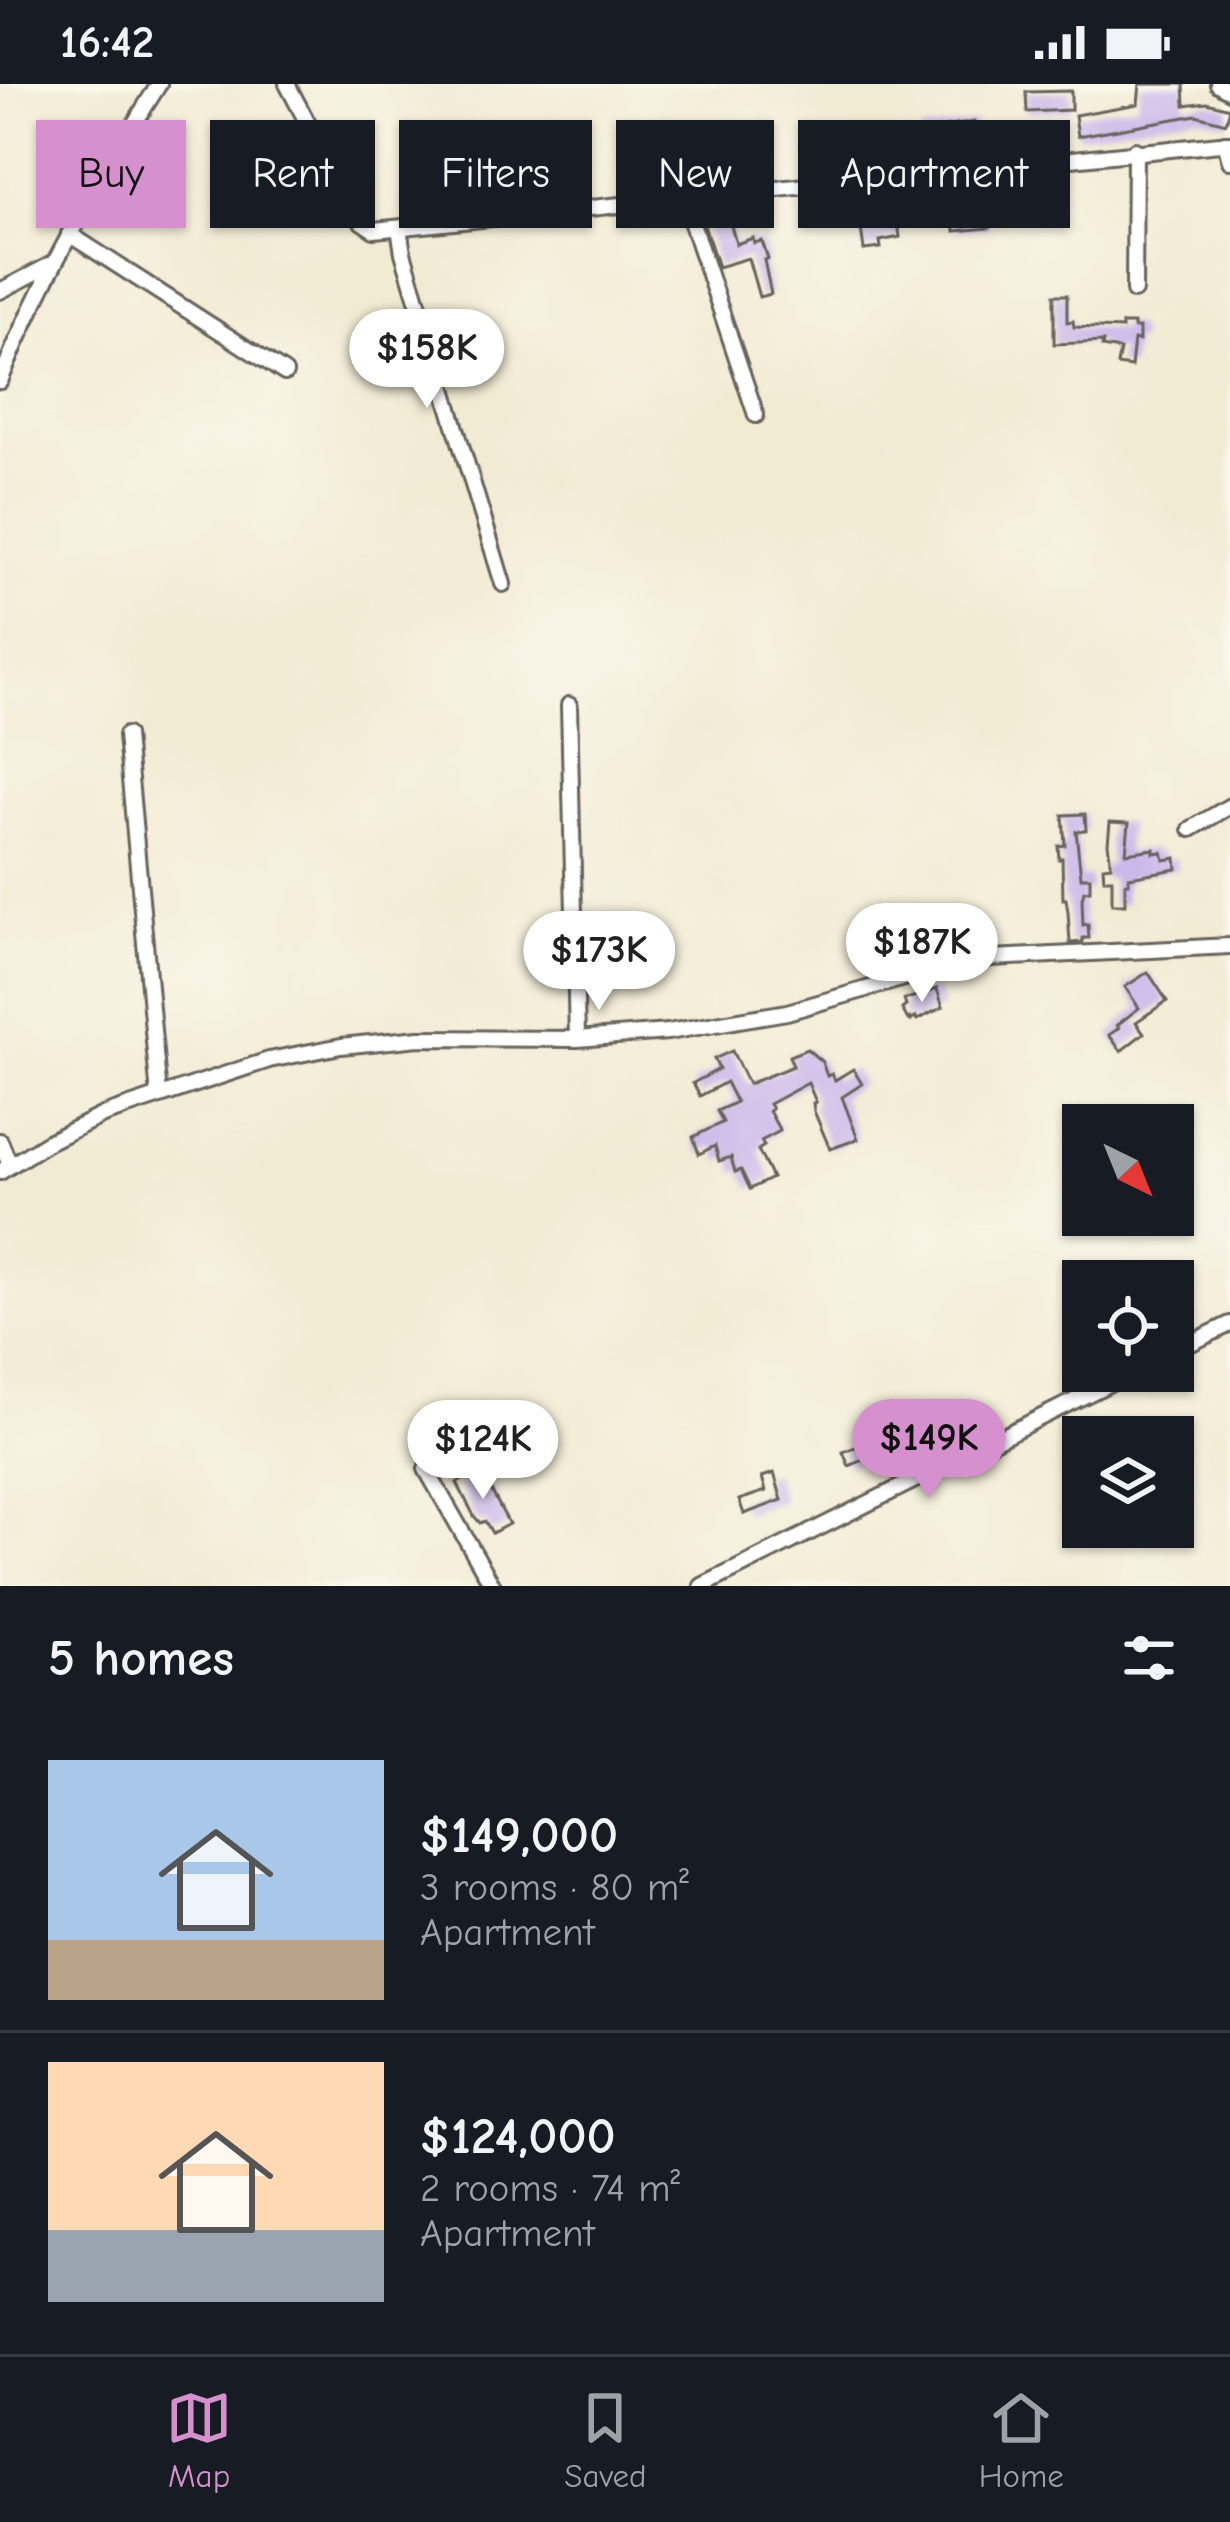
<!DOCTYPE html>
<meta charset="utf-8">
<style>
:root{--surface:#171b24;--page:#20242c;--text:#f1f3f6;--muted:#9ea1a6;--line:#363941;--accent:#d690ce}
body{margin:0;font-family:"Comic Neue",sans-serif;background:var(--page);color:var(--text);height:100vh;display:flex;flex-direction:column;font-size:45px;white-space:nowrap}
*{box-sizing:border-box;margin:0}
p{font-size:39px;color:var(--muted)}
.icon{flex:none;width:66px;height:66px;fill:none;stroke:currentColor;stroke-width:2;stroke-linecap:round;stroke-linejoin:round}
.map{position:relative;height:1502px;overflow:hidden}
.drawer{display:flex;flex-direction:column;background:var(--surface);flex:1}
.drawer>*{flex:none}
.guide{position:absolute;left:36px;top:36px;width:1158px;height:108px;display:flex;gap:24px}
.needle{width:78px;rotate:137deg}
.fabs{position:absolute;left:1062px;top:1020px;display:grid;gap:24px}
.fabs a{display:grid;place-items:center;width:132px;height:132px;border-radius:0px;background:var(--surface);box-shadow:0 3px 9px #0004;font-size:60px}
.price{position:absolute;translate:-50% -102px;padding:0 27px;border-radius:42px;background:#fff;color:#222;font-size:39px;line-height:78px;filter:drop-shadow(0 3px 6px #0008)}
.price::after{content:'';position:absolute;left:50%;top:72px;width:36px;height:27px;margin-left:-18px;background:inherit;clip-path:polygon(0 0,100% 0,50% 100%)}
.price.on{background:var(--accent);color:#111}
ul{padding:0;list-style:none}
li{display:flex;align-items:center;gap:36px;height:300px;padding:0 48px}
li+li{border-top:3px solid var(--line)}
li span{display:grid;place-items:center;flex:none;width:336px;height:240px;border-radius:0px;color:#555}
li>.icon{margin-inline-start:auto}
span .icon{width:144px;height:144px;fill:#fffc;stroke-width:1}
li b{font-size:51px}
h2{display:flex;justify-content:space-between;align-items:center;height:144px;padding:0 48px;font-size:51px}
.tag{padding:0 42px;border-radius:0px;background:var(--surface);box-shadow:0 3px 9px #0004;font-size:42px;line-height:108px}
.tag.on{background:var(--accent);color:#111}
.status{display:flex;justify-content:space-between;align-items:center;height:84px;padding:0 60px;background:var(--surface);direction:ltr}
.status svg{height:33px;fill:currentColor}
.menu{display:flex;justify-content:space-around;align-items:center;height:168px;border-top:3px solid var(--line);background:var(--surface);font-size:33px;color:var(--muted)}
.menu a{display:grid;justify-items:center;gap:6px}
.menu .on{color:var(--accent)}
.map>svg:first-child{display:block}
</style>
<div class="status"><b>16:42</b><svg viewBox="0 0 49 12"><path d="M0 12V9h3v3zM5 12V6h3v6zM10 12V3h3v9zM15 12V0h3v12zM26 1h20v11H26zM47 4h2v5h-2z"/></svg></div>
<div class="map">
<svg width="1230" height="1502" viewBox="0 0 1230 1502">
<rect width="100%" height="100%" fill="#fbf7ec"/>
<filter id="ink" filterUnits="userSpaceOnUse"><feTurbulence type="fractalNoise" baseFrequency=".00833" numOctaves="2"/><feDisplacementMap in="SourceGraphic" scale="24" xChannelSelector="R" yChannelSelector="G"/><feConvolveMatrix kernelMatrix="1 2 1 2 8 2 1 2 1" color-interpolation-filters="sRGB"/></filter>
<filter id="wash" filterUnits="userSpaceOnUse"><feTurbulence type="fractalNoise" baseFrequency=".004" numOctaves="4" result="noise"/><feDisplacementMap in="SourceGraphic" scale="48" xChannelSelector="R" yChannelSelector="G"/><feGaussianBlur stdDeviation="2.7" result="paint"/><feColorMatrix in="noise" values="0 0 0 0 0 0 0 0 0 0 0 0 0 0 0 0 0 1.4 0 .05"/><feComposite in="paint" operator="in"/></filter>
<g filter="url(#wash)">
<rect width="100%" height="100%" fill="#f2ebd4"/>
<g id="blocks">
<g fill="#cab8ea">
<path d="M1140,0h44l1,21 22,-3 23,6 -4,15 -30,-8 -118,21 -3,-21 63,-11z"/>
<path d="M1071,7v19l-44,2 -1,-20z"/>
<path d="M974,38l2,14 -50,9 -3,-3 -2,-11z"/>
<path d="M936,106l2,16 38,-4 1,3 7,-1 1,3h3l2,21 -35,3 -1,-15 -37,5 -3,-29z"/>
<path d="M894,107l6,46 -20,4 1,7 -17,2 -7,-51z"/>
<path d="M726,123l10,37 17,-6 1,5 8,-2 6,18 -4,1 7,34 -12,3 -11,-39 -30,9 -18,-54z"/>
<path d="M1054,211h13v27l6,-1 1,6 48,2v-5h12v4h5v13l-5,-1 -3,27 -14,-2 3,-15 -18,-3 1,-5 -49,2z"/>
<path d="M1085,730l1,16 -10,1 5,46h9v13l-6,1 -2,8 1,26 5,-1 1,14h-6v4l-13,1 -2,-31 -2,-13h-3l-1,-41 -3,1 -1,-13 7,-1 -2,-30z"/>
<path d="M1110,738l19,1 -3,30 28,-4v4l8,-1 2,8 12,-2 1,11 -48,8v6h-4v21h-13v-25h-8l-1,-13 8,-1 -3,-22z"/>
<path d="M1148,888l19,29 -31,21 8,11 -23,18 -12,-16 10,-7 -2,-3 22,-17 -14,-21z"/>
<path d="M937,905l6,18 -26,13 -1,-3 -5,4 -1,-3 -2,2 -6,-11 4,-3 -2,-6z"/>
<path d="M807,965l15,13 5,14 5,-2 3,6 18,-11 9,15 -20,13 16,42 -28,10 -16,-38 -1,-8 3,-1 -8,-19 -39,21 3,5 -3,2 11,20 -19,10 3,5 -6,4 14,28 -22,11 -9,-19 -6,2 -4,-15 -12,4 -4,-15 -16,8 -6,-17 30,-15 -6,-11 19,-9 -10,-20 -26,14 -7,-13 26,-14 -5,-10 18,-8 16,33 45,-18 -4,-10z"/>
<path d="M892,1351l14,31 -9,5 -6,-11 -6,3 -5,-10 -31,13 -6,-14 15,-6 2,4z"/>
<path d="M481,1387l28,53 -17,9 -7,-12 -5,2 -6,-7 -17,-33z"/>
<path d="M774,1389l8,27 -38,14 -5,-14 27,-9 -4,-14z"/>
</g>
</g>
</g>
<g filter="url(#ink)">
<use href="#blocks" fill-opacity="0" stroke="#67645c" stroke-width="3"/>
<g fill="none" stroke-linecap="round" stroke-linejoin="round">
<g stroke="#67645c" stroke-width="20">
<g id="minor">
<path d="M287,0l66,125 9,13 12,8 856,-87"/>
<path d="M1218,0l12,7"/>
<path d="M1225,59l5,18"/>
<path d="M684,116l72,215"/>
<path d="M399,144l4,25 100,331"/>
<path d="M69,150l216,139"/>
<path d="M0,207l52,-27"/>
<path d="M1134,207l1,-141"/>
<path d="M0,297c44,-108 97,-198 159,-297"/>
<path d="M569,621l8,334"/>
<path d="M126,651l33,361"/>
<path d="M1191,745l39,-23"/>
<path d="M0,1057l10,24"/>
<path d="M0,1088l48,-30 55,-27 166,-55 72,-14 78,-8 158,1 91,-7 119,-20 152,-44 53,-10 238,-12"/>
<path d="M1173,1268l57,-28"/>
<path d="M426,1385l67,117"/>
<path d="M702,1502l432,-215"/>
</g>
</g>
<use href="#minor" stroke="#fff" stroke-width="14"/>
</g>
</g>
</svg>
<div class="fabs">
<a><svg class="needle" viewBox="-14 -14 28 28"><path d="M0-13l5 13h-10z" fill="#e53935"/><path d="M0 13l5-13h-10z" fill="#9ea1a6"/></svg></a>
<a><svg class="icon" aria-label="locate" viewBox="0 0 24 24"><circle cx="12" cy="12" r="6"/><path d="M12 2v4M12 18v4M2 12h4M18 12h4"/></svg></a>
<a><svg class="icon" aria-label="layers" viewBox="0 0 24 24"><path d="M12 4l9 5-9 5-9-5zM3 14l9 5 9-5"/></svg></a>
</div>
<b class="price" style="left:427px;top:327px">$158K</b>
<b class="price" style="left:922px;top:921px">$187K</b>
<b class="price" style="left:599px;top:929px">$173K</b>
<b class="price on" style="left:929px;top:1417px">$149K</b>
<b class="price" style="left:483px;top:1418px">$124K</b>
<div class="guide">
<a class="tag on">Buy</a>
<a class="tag">Rent</a>
<a class="tag">Filters</a>
<a class="tag">New</a>
<a class="tag">Apartment</a>
</div>
</div>
<section class="drawer">
<h2>5 homes<svg class="icon" aria-label="filters" viewBox="0 0 24 24"><path d="M4 7h16M4 17h16"/><circle cx="9" cy="7" r="2"/><circle cx="15" cy="17" r="2"/></svg></h2>
<ul>
<li><span style="background:linear-gradient(#a9c7e8 75%,#b9a48a 0)"><svg class="icon" aria-label="home" viewBox="0 0 24 24"><path d="M3 11l9-7 9 7M6 9v11h12V9"/></svg></span><div><b>$149,000</b><p>3 rooms · 80 m²</p><p>Apartment</p></div></li>
<li><span style="background:linear-gradient(#ffd9b3 70%,#9aa5b1 0)"><svg class="icon" aria-label="home" viewBox="0 0 24 24"><path d="M3 11l9-7 9 7M6 9v11h12V9"/></svg></span><div><b>$124,000</b><p>2 rooms · 74 m²</p><p>Apartment</p></div></li>
</ul>
</section>
<nav class="menu">
<a class="on"><svg class="icon" aria-label="map" viewBox="0 0 24 24"><path d="M3 6l6-2 6 2 6-2v14l-6 2-6-2-6 2zM9 4v14M15 6v14"/></svg>Map</a>
<a><svg class="icon" aria-label="saved" viewBox="0 0 24 24"><path d="M7 4h10v16l-5-4-5 4z"/></svg>Saved</a>
<a><svg class="icon" aria-label="home" viewBox="0 0 24 24"><path d="M3 11l9-7 9 7M6 9v11h12V9"/></svg>Home</a>
</nav>
